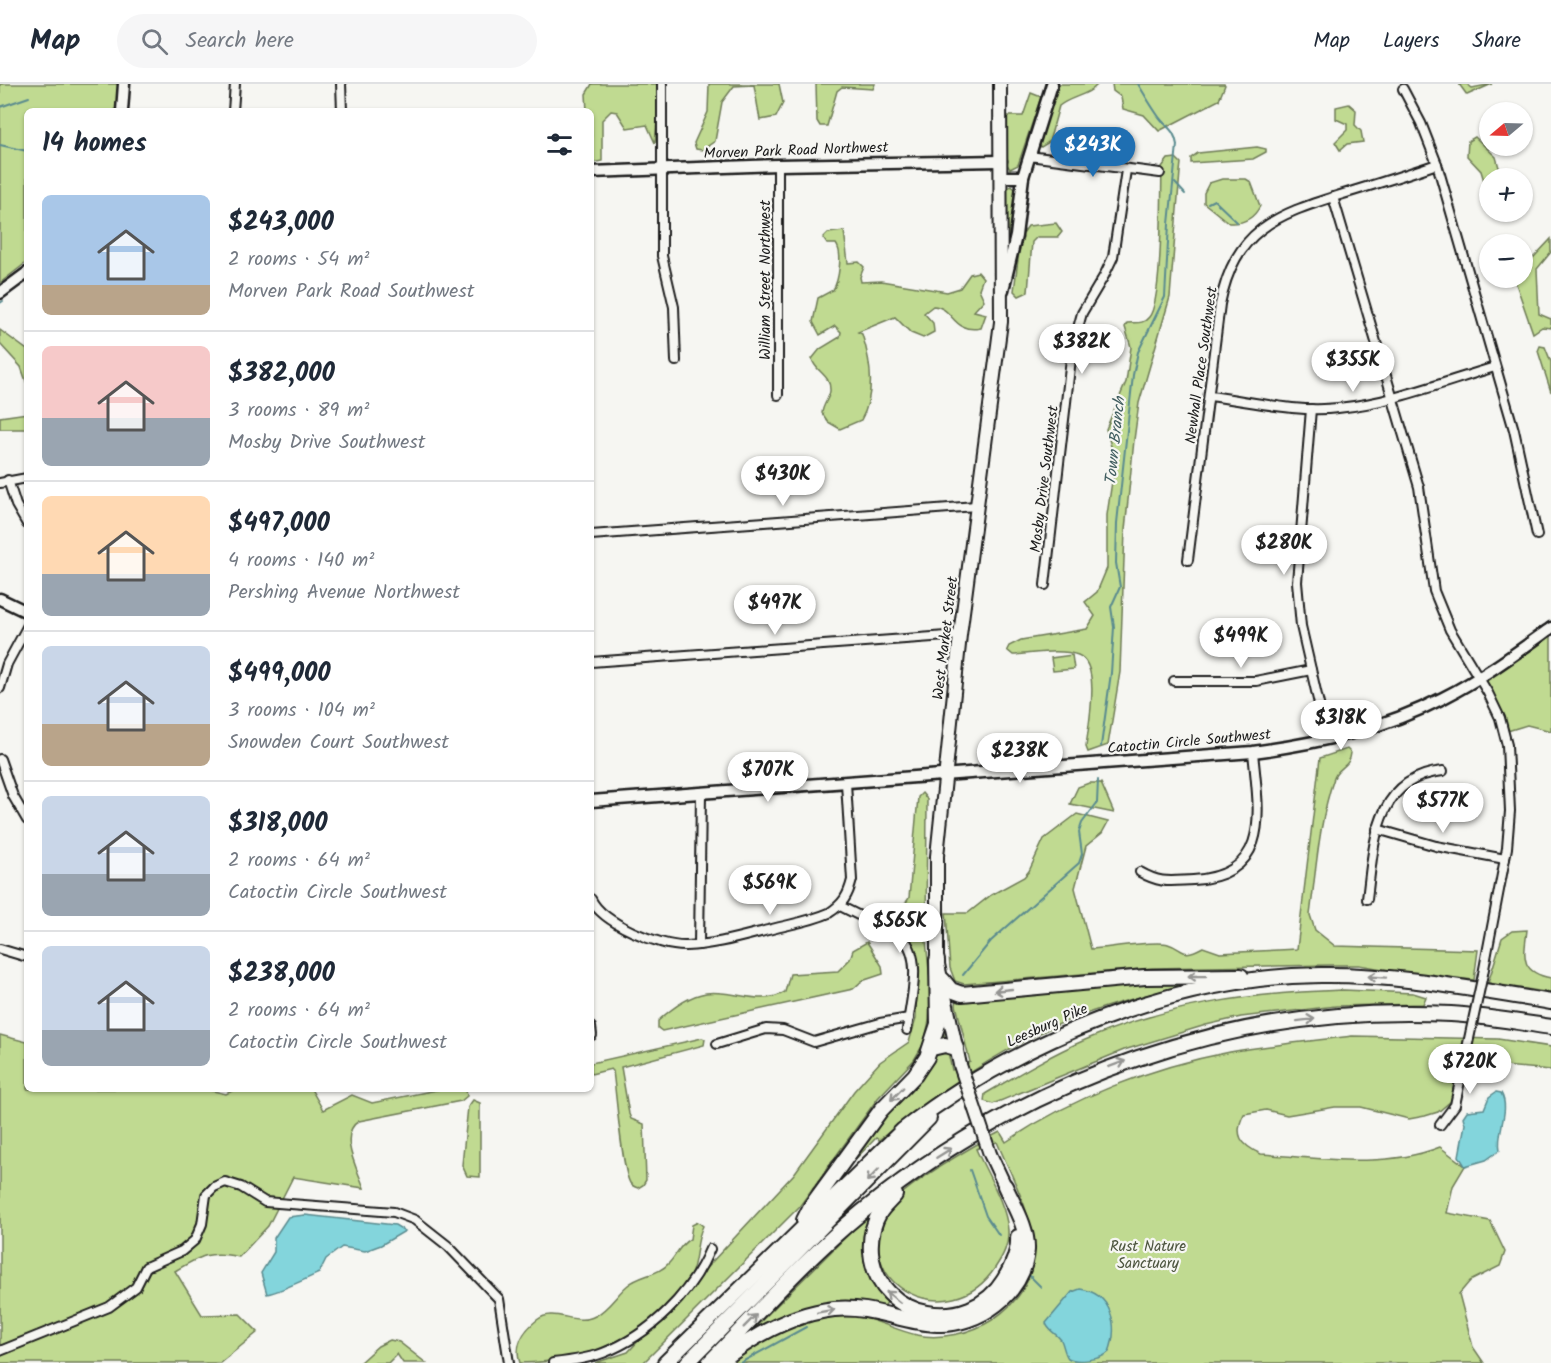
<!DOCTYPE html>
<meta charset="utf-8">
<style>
:root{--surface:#fff;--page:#f6f6f7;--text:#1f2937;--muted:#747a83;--line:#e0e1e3;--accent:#1f6fb2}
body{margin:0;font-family:Kalam,sans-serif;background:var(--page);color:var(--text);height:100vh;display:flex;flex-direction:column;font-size:22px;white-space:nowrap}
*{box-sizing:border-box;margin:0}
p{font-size:20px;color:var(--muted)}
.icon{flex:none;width:33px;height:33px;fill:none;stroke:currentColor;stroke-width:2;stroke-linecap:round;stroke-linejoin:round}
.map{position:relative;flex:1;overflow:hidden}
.sheet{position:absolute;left:24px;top:24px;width:570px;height:984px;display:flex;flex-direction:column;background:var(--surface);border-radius:9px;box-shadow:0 2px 4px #0004}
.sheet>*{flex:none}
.needle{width:39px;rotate:251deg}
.fabs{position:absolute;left:1479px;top:18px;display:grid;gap:12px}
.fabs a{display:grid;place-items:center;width:54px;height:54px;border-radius:50%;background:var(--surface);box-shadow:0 2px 4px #0004;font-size:30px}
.price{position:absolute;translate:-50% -51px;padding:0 14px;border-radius:21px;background:#fff;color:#222;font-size:20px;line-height:39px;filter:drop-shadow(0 2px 3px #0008)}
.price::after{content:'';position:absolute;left:50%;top:36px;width:18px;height:14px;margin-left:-9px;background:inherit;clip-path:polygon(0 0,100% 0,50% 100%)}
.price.on{background:var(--accent);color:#fff}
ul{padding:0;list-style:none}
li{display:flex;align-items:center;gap:18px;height:150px;padding:0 18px}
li+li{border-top:2px solid var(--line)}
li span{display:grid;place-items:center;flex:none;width:168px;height:120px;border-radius:9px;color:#555}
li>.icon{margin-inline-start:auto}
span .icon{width:72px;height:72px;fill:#fffc;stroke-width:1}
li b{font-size:26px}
h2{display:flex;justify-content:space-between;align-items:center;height:72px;padding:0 18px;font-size:26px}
header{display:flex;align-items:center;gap:36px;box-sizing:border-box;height:84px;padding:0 30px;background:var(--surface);border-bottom:2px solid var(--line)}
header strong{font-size:28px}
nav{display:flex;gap:33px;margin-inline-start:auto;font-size:21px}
.search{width:420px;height:54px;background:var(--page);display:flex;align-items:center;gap:15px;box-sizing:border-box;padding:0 21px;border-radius:33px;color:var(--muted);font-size:22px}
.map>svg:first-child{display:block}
</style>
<header>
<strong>Map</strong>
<div class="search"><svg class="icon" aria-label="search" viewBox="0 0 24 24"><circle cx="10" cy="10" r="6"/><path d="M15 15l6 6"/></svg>Search here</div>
<nav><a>Map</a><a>Layers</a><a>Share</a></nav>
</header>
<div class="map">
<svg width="1551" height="1279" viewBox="0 0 1551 1279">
<rect width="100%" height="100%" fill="#f6f6f2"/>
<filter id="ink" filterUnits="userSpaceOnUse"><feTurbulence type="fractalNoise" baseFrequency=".0167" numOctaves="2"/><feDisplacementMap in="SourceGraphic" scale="12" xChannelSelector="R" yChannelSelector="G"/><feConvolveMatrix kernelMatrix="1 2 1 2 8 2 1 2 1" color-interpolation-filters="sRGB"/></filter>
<g filter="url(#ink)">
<g fill="#c0da91" stroke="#6e7b56" stroke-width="1.5">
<path d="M0,0h120l-3,27h-90v151l-27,21z"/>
<path d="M592,0h68l-5,59 -8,-18 -20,3 -10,-16 -6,-1 -9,9v41l-10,2 -1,-52h-4l-1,-17z"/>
<path d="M709,0h70l4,19 -7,14 -16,3 -6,-35 -20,1 -12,16 -7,39 -13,9 -6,-1 -2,-6 14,-31z"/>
<path d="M816,0h59l-2,5 -31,-2 -5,4 -10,35h-7l-3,-5z"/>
<path d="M1057,0h41c-10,12 -27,12 -39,22l-10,36 -8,5 -4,-5z"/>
<path d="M1112,0h112l1,1 -6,15 -60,31 -15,-16 -21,-6 -2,-12 -8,-6z"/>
<path d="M1459,0h8l5,4 20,-4 -25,11z"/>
<path d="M1031,9l10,4 -23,68 -8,4 -4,-6 -1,-47h18z"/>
<path d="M1349,20l7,6 -1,15 6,6 2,11 -16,2 -7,6 -5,-8 12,-12v-6l-11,-5v-12z"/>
<path d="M1475,53l21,20 6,21h-12l-1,19 -8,-26 -14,-15 1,-15z"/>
<path d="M1257,63l9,2v3l-13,7 -62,4v-5l7,-5z"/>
<path d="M1176,74l5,5 -1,9 -10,125 -31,106 -5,37 -9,90 -5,142 -12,73 -20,7 -2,-5c2,-20 16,-83 -8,-92 -18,-7 -46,-1 -65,0l-6,-5 2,-4 12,-6 66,-11 8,-13 -10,-14 12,-10 10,-24v-53l7,-47 -1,-15 -7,-24 20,-47 5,-35 -6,-20 2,-4c8,-1 16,2 22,-6 14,-17 12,-123 13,-150l6,-8z"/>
<path d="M1246,95l5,3 9,24c-6,12 -17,18 -31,17l-25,-20v-10l5,-10 13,-4z"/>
<path d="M1011,102l5,3 -4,49 -6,24 1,-73z"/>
<path d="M1056,139l6,9 -4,5h-21l-5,5 -4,50 -9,4 -5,-5 7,-55 7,-10z"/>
<path d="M844,147l4,32 11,-1 5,5 -4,10 1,5 20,-1 66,11 13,-4 10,-14 8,-2 5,6 -4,11 5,11 -10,11 12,3 -5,14c-29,6 -27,-21 -48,-22l-9,7 9,10 1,9 -11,6 -12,-5 -16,-16 -37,15 4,2c9,28 14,60 -1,86l-21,9 -12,-7 -6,-9c1,-9 7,-14 8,-22 1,-17 -15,-19 -18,-32l8,-10 20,-12 1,-5 -6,-6 -15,9 -7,-13 5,-24 15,-8c6,-10 10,-37 3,-46h-9l-4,-6 5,-5z"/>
<path d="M1551,155v13l-14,17 2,45 12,5v9l-9,-1 -9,6 -19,-55h8l1,-17 10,-3z"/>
<path d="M0,246l27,20v34l-6,-17 -21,-23z"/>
<path d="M1540,262l5,1 6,15v30l-13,-41z"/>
<path d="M27,329v16h-27v-12z"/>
<path d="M1551,544v103l-24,-6 -23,7 -25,-54z"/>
<path d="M1072,571l2,14 -21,2 -2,-13z"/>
<path d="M1347,665l4,4c-1,14 -13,14 -17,25 -15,43 -18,92 -24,137l5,15 20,16 143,4 -4,30 -74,-8 -41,-7h-29l-178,3 -188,16 -9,-3 -5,-13 -4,-55h22l23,-18 33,-18 5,-6 15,-32 33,-25 31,8 -6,11 -16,13 -11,42 16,61c17,-1 64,-9 77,-5 17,5 13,15 35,3l17,6 77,-4 23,-191z"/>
<path d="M1089,699h12l13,30 -44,-9 8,-17z"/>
<path d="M922,709l5,6 -1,141 5,51 -2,30 -5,22 -10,17 -36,38 -79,109 -156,156h-48l33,-11 166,-178 60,-83 26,-29 29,-20 7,-23 1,-51 -3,-20 -6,-13 -11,-9 -1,-9 13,-19 9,-101z"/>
<path d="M1527,846c-3,26 -8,42 24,48v15l-63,-10 14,-45 10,-7z"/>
<path d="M867,858l15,24 1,8 -21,7 -9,8 -191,42 -4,-3v-7c13,-12 30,-25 48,-28 26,-4 55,14 79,-1l5,-18 48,-3 12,-12 3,-9z"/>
<path d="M1117,899h77c-49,12 -101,25 -148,47 -61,29 -115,67 -167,110l-3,-2 -36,37 102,-150 10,45 18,-8 -14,-57 1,-6z"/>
<path d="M1343,906l70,3 13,4 -3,7 -87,2 -95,11 -35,8 -82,25 -131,54 -9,-3 1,-7c32,-19 65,-39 100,-54 81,-36 170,-47 258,-50z"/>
<path d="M0,951l27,7v47h178l21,5 10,-5h75l12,21 29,-15 20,8 69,-14h25l1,7 -6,5 -102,20c-22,13 -1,49 5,67l-71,-11 -25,49 -29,31c-29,-7 -39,-1 -64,14l27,44 38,-1 18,18 -38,31h-220z"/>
<path d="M1352,952l146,3 53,8v23l-93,-8 -7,39 -13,11 -13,4 -16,3 -48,-12h-26l-48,8 -21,-5 -22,4c-11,21 -3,31 17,40 57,4 124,15 179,-7l25,19 -12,20 -6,27 43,8 15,31 -5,14 -30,15 -11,13 14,53 11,16h-753c30,-22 68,-46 107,-48 28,-2 52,14 79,20 24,5 55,-2 75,-15 74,-49 32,-115 5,-178l-21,7c11,25 30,55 32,81 1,15 -5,26 -13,38 -44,67 -149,19 -107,-59 11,-21 88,-65 112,-77l6,10c65,-44 146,-75 224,-90 40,-7 81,-11 122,-16z"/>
<path d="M702,954l3,1 -1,6 -83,22 8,47 2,5 13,5 2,56 -3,5 -5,3c-3,-1 -6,-2 -8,-5 -8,-13 -14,-91 -17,-112l-2,-2 -20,5v-11z"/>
<path d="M473,1016l7,3v74l-13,-1 -5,-11 6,-58z"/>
<path d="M877,1122l-7,18 17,78 -3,5c-46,-10 -87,1 -129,20z"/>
<path d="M698,1138l5,4c-8,15 -5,35 -13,50 -34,58 -105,87 -170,87 -6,-17 3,-32 17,-43 18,-14 38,7 58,-4 13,-6 22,-22 33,-31 12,-10 31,-10 41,-22 8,-8 10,-18 21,-24l2,-14z"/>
<path d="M390,1256l9,2 27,21h-23l-6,-9 -9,9h-29l19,-17z"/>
</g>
<g fill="#83d5dc" stroke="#5a8b8f" stroke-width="1.5">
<path d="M1496,1008l5,1c10,17 -5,39 -1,57l-14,10 -21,6 -6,-10 6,-32 -2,-7 4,-6 17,-2 5,-12z"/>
<path d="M305,1131l90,10 10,6 -24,14 -16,6 -23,-4 -16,12 -7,14c-13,6 -40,19 -52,21l-6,-21 13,-21v-14l14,-21z"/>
<path d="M1080,1205c32,4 39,37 29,63 -8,8 -33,11 -41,6 -4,-5 -4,-12 -7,-18 -5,-7 -13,-9 -15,-17l26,-31z"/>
</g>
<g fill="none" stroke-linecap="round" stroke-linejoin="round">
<g stroke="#5a8b8f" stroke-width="2">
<path d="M0,23l29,-10"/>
<path d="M0,61l27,6"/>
<path d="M1175,99l10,11"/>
<path d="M1208,119l6,-3 23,22"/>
<path d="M0,219l3,-2"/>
<path d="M1101,662l10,-73 3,-46 -3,-20 9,-20 -4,-24 1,-40 16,-148 5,-23 27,-55 4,-73 8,-79c-2,-15 -10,-17 -18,-28 -8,-11 -14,-22 -21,-33"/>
<path d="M963,891l28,-34 88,-78 3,-9 -3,-22 3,-9 15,-20 1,-23"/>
<path d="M970,1086l16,46 13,19"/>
<path d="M1030,1192l11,11"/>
<path d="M740,1279l66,-36"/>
</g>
<g stroke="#1c1c1c" stroke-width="12">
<g id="street">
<path d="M341,0l1,27"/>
<path d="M662,0v172l12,51 2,54"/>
<path d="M1403,5l18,34 16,41 77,266 23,105"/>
<path d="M233,27l2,-27"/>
<path d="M1029,72l131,17"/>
<path d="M778,81v230"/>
<path d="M1333,113l86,290 15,104 16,39 38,63 12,25 7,27 3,66 -3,37 -24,126"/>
<path d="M1209,312c42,5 88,17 129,12 53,-5 106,-26 157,-41"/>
<path d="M1311,325l-14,173 4,44 26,113"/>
<path d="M8,396l8,25 11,19"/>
<path d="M0,399l27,-5"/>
<path d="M591,451l385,-29"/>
<path d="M1188,476l32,-256c15,-74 55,-89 120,-109 33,-10 65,-20 97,-31"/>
<path d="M1045,501l27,-235 10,-37 22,-37 9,-19 13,-87"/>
<path d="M591,578l369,-27"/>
<path d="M1174,597h82l55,-11"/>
<path d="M0,604l7,-24 20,-37"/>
<path d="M0,675l13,37 14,24"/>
<path d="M1377,745l59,17 69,13"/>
<path d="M1140,788c21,12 30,9 53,8 81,-5 65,-72 60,-128"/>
<path d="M591,815c11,24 69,48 95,47 29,-1 58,-10 86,-17 19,-5 39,-8 57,-16 14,-9 19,-17 23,-33l-6,-97"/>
<path d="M1367,815c7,-54 7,-121 76,-128"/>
<path d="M840,822l62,31c22,21 8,65 5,93"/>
<path d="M699,861l2,-151"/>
<path d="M0,865l27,8"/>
<path d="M591,943l1,8"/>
<path d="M717,960l49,-15 17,1 31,12 66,-19 29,-5"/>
<path d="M1440,1041l15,-20 12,-57"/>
<path d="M0,1267l109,-44 27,-20 10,-20 36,-16 13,-11 7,-16 4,-29 8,-8 11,-5 16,5 24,15 129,10 21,8 33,26 51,53 10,64"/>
<path d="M553,1279c17,-2 34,-4 50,-10 47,-18 88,-59 107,-104"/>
</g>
</g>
<g stroke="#1c1c1c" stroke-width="15">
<g id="secondary">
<path d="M122,27l2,-27"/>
<path d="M591,88l187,-7 223,-4"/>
<path d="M1002,93h21"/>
<path d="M1003,206l13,-54 7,-59 29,-93"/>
<path d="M0,209l27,-20"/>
<path d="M0,515l27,13"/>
<path d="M591,717l662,-49c66,-9 131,-23 190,-54 38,-19 73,-45 108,-70"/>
</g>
</g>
<g stroke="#1c1c1c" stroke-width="16">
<g id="primary">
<path d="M960,981l-23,-105v-104l23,-221 41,-313 -1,-238"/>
<path d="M990,1070l15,32"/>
</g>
</g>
<g stroke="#1c1c1c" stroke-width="18">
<g id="highway">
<path d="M943,896l8,10 11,4 183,-17 96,-1"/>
<path d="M932,964l13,-3 11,3"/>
<path d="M895,1111c-5,6 -11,11 -15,17 -7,12 -10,27 -9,40 6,69 99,84 133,28 8,-13 15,-27 14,-43"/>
<path d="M804,1136l7,-14 70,-96 34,-35 12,-18 11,-33 -1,-64"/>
<path d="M720,1278c33,-26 72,-48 114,-53 40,-4 67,14 103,15 41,2 87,-30 90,-74 1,-22 -13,-44 -22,-64"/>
<path d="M665,1279l238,-233c114,-89 272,-154 418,-155 78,-1 154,15 230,27"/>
<path d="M687,1279l242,-245"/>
<path d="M709,1279c50,-51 98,-106 153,-151 167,-136 374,-209 589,-198 33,2 67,8 100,13"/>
</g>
</g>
<use href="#street" stroke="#f6f6f2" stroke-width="8"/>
<use href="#secondary" stroke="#f6f6f2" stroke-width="10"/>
<use href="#primary" stroke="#f6f6f2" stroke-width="12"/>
<use href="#highway" stroke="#f6f6f2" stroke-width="14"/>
<g stroke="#1c1c1c" stroke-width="12" stroke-linecap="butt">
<path id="street-bridge" d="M1467,964l16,-74"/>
</g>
<g stroke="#1c1c1c" stroke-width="16" stroke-linecap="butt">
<path id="primary-bridge" d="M960,981l30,89"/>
</g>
<use href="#street-bridge" stroke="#f6f6f2" stroke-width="8"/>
<use href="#primary-bridge" stroke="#f6f6f2" stroke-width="12"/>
</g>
<defs><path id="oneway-shaft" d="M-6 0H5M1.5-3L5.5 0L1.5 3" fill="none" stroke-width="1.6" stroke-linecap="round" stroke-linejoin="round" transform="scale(1.5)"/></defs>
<g stroke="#949492">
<use href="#oneway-shaft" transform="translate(1197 892) rotate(180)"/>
<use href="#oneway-shaft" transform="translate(1377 893) rotate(-176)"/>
<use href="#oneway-shaft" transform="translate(1003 906) rotate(174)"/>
<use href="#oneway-shaft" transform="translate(1306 936) rotate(-7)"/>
<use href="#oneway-shaft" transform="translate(1117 980) rotate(-20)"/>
<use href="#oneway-shaft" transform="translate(897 1010) rotate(134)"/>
<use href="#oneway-shaft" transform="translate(944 1069) rotate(-32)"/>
<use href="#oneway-shaft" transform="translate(873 1091) rotate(134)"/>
<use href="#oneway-shaft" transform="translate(893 1213) rotate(-141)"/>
<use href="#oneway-shaft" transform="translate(826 1227) rotate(-10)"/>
<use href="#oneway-shaft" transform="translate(750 1237) rotate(-45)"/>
</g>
</g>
<g text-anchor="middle" stroke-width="4.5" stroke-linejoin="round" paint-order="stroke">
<g font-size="15" fill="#1c1c1c" stroke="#f6f6f2">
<text transform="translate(796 66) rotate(-2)" y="5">Morven Park Road Northwest</text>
<text transform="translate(765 196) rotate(-90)" y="5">William Street Northwest</text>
<text transform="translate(1201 281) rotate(-82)" y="5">Newhall Place Southwest</text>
<text transform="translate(1044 395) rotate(-83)" y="5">Mosby Drive Southwest</text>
<text transform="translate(945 554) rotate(-83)" y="5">West Market Street</text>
<text transform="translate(1189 657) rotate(-5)" y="5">Catoctin Circle Southwest</text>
<text transform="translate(1047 941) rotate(-24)" y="5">Leesburg Pike</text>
</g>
<g font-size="15" fill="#4d553f" stroke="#f6f6f2">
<text x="1148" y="1167">Rust Nature<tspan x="1148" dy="17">Sanctuary</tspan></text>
</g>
<g font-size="16" font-style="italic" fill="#405d5f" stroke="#f6f6f2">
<text transform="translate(1114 357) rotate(-84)" y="6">Town Branch</text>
</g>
</g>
</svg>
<div class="fabs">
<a><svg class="needle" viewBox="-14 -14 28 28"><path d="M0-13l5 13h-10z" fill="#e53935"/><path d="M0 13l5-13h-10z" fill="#747a83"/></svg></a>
<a>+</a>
<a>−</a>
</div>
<b class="price on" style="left:1093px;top:94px">$243K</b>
<b class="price" style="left:1082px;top:291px">$382K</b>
<b class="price" style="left:1353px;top:309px">$355K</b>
<b class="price" style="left:783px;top:423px">$430K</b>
<b class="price" style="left:1284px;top:492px">$280K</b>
<b class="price" style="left:775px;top:552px">$497K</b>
<b class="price" style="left:1241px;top:585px">$499K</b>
<b class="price" style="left:1341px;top:667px">$318K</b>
<b class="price" style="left:1020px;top:700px">$238K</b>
<b class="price" style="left:768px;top:719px">$707K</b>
<b class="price" style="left:1443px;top:750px">$577K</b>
<b class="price" style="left:770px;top:832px">$569K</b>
<b class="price" style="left:900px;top:870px">$565K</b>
<b class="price" style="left:1470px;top:1011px">$720K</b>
<section class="sheet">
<h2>14 homes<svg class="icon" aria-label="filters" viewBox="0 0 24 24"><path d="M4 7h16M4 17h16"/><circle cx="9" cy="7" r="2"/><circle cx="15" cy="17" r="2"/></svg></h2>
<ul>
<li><span style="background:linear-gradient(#a9c7e8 75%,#b9a48a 0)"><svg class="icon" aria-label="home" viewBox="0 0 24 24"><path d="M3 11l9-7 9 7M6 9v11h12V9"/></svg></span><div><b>$243,000</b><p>2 rooms · 54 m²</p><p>Morven Park Road Southwest</p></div></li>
<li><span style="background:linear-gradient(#f6c9c9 60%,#9aa5b1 0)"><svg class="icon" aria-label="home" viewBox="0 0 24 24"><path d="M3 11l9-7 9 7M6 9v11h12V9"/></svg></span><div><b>$382,000</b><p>3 rooms · 89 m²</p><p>Mosby Drive Southwest</p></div></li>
<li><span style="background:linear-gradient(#ffd9b3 65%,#9aa5b1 0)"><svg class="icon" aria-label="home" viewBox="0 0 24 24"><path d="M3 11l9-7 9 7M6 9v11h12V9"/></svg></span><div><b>$497,000</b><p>4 rooms · 140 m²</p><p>Pershing Avenue Northwest</p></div></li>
<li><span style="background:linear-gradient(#c9d6e8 65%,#b9a48a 0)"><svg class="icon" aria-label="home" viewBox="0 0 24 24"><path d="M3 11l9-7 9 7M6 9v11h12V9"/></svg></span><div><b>$499,000</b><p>3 rooms · 104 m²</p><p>Snowden Court Southwest</p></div></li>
<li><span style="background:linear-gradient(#c9d6e8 65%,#9aa5b1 0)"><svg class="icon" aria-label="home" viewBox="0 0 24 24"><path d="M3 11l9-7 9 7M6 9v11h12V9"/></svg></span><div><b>$318,000</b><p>2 rooms · 64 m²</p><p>Catoctin Circle Southwest</p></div></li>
<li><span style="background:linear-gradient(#c9d6e8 70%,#9aa5b1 0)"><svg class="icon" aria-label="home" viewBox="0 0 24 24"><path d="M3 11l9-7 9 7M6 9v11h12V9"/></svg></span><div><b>$238,000</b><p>2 rooms · 64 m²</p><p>Catoctin Circle Southwest</p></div></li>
</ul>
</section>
</div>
